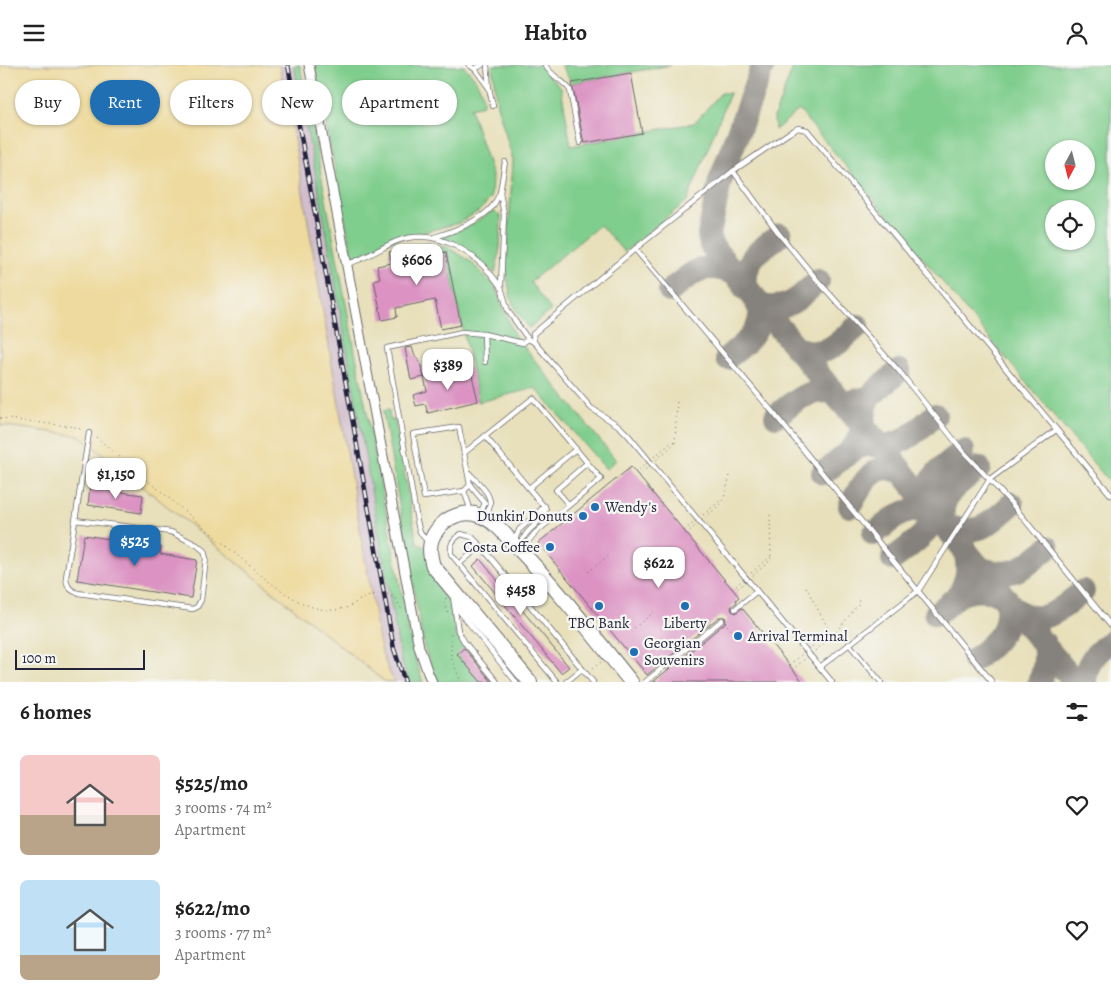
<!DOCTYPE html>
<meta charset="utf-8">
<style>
:root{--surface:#fff;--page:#f6f6f6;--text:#222;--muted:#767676;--accent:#1f6fb2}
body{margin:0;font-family:Alegreya,serif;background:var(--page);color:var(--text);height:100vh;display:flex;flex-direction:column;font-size:19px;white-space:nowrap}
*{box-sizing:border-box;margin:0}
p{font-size:16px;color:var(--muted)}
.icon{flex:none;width:28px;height:28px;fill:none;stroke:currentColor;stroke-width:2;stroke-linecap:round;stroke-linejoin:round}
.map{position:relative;height:617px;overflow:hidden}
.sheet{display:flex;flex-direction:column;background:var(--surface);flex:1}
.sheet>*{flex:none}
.top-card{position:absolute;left:15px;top:15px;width:500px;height:45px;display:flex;gap:10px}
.needle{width:32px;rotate:187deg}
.tools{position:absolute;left:1045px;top:75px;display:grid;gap:10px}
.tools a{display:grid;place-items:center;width:50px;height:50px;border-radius:50%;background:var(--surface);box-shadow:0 1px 4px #0004;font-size:25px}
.scale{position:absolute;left:15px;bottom:12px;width:130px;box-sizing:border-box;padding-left:5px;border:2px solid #22223b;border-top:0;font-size:14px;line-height:18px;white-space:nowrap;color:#22223b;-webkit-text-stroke:4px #f6f6f2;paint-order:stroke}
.price{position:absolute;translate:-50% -42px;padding:0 11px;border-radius:10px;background:#fff;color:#222;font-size:16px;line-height:32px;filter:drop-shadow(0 1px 2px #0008)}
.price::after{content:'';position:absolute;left:50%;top:30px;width:15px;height:11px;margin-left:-8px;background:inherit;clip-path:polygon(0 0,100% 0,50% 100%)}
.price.active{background:var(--accent);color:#fff}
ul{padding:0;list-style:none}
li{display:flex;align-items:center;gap:15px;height:125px;padding:0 20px}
li span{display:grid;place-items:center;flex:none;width:140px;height:100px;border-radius:8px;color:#555}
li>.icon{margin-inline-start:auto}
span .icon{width:60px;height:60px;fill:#fffc;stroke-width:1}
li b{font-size:21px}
h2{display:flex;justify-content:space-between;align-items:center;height:60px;padding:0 20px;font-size:21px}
.pill{padding:0 18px;border-radius:22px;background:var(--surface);box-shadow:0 1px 4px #0004;font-size:18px;line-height:45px}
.pill.active{background:var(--accent);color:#fff}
header{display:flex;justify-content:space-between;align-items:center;height:65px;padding:0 20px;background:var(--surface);font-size:22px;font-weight:700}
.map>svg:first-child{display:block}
</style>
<header><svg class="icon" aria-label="menu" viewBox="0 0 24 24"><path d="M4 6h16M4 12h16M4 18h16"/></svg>Habito<svg class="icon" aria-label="person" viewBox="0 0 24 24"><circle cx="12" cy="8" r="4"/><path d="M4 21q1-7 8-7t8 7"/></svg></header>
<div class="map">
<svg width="1111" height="617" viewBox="0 0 1111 617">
<rect width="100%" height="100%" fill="#f6f6f2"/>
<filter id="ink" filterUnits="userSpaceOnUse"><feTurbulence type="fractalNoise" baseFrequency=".02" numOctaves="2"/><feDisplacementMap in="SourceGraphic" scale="10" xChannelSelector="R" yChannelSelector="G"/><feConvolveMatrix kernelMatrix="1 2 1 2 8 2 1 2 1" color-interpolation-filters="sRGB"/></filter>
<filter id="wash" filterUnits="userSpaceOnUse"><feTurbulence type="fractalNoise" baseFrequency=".0096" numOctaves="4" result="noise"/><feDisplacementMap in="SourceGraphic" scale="20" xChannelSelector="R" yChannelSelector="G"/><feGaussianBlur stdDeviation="1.12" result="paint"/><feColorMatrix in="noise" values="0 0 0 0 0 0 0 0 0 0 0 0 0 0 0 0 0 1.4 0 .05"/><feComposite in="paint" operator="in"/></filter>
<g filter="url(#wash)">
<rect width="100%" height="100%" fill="#e8e0bb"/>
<path fill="#d1bdcc" d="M279,0h15l27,137 80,459 9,21h-15l-6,-9 -5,-13 -14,-72 -83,-490z"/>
<g fill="#80ce8d" stroke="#517864" fill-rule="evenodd">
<path d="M294,0h6l113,587 10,30h-13l-9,-21 -80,-459z"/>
<path d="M314,0l150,1c12,12 19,22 19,39l-13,3 22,67 -1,23 -12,13 -20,12 -74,19 -32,17z"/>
<path d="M492,0h50l7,11 12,11 10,59 123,-23 27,-30h9l-43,108 -63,51 -24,-27 -70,57 21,28 -22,18 -11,-15 -7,-14 -5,-30 7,-109 -16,-55z"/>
<path d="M561,0h110l-99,18z"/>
<path d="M794,0h317v419l-312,-374 -24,20 -1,-13zM1054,84h32v32h-32zM1054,144h32v32h-32z"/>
<path d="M493,146l8,5 -1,32 -5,26c-16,-16 -33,-29 -54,-36l26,-11z"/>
<path d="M423,178l24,4 22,13 25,25 21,51 101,124 -10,9 -71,-81 -56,14 -33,-150 -39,8 -3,-12z"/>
<path d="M389,345l1,10h5l22,123 8,4 24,49 7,40 9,12 -7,6 23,28h-44l-13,-35 -41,-236z"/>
</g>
<path fill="#eeda9e" stroke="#887e6c" d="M0,0h279l8,33 83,490c6,29 8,69 25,94h-10l-305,-246 -80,-11z"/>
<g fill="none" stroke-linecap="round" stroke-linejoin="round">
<g stroke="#85817b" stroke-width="24">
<path d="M763,0l-43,116 -11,54 2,10 128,154 49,55 56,71 131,157"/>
<path d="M745,223c0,-32 13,-36 35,-53"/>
<path d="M670,226c23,-19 33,-30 63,-18"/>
<path d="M762,241c28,5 36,-8 56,-25"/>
<path d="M797,283c31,11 39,-4 61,-22"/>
<path d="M727,293c15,-12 35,-25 33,-47 -1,-5 -5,-11 -7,-15"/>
<path d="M853,336l15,-3 31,-27"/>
<path d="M776,351c21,-17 29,-25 57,-25"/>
<path d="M851,386c17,-11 22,-3 38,-6 18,-3 32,-18 46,-30"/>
<path d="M979,403c-21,17 -42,27 -35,57 35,12 43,1 68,-21"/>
<path d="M823,408c11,-9 28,-19 35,-32 7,-12 5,-30 10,-43"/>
<path d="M927,439c-3,-27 18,-38 36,-53"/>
<path d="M850,441c8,-14 18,-36 36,-38 5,0 12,3 16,4"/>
<path d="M874,469c20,-16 34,-32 62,-19"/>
<path d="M964,483c6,19 4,31 -6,48 15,-8 28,-6 44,-2"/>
<path d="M893,494c10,-8 37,-26 39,-39 1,-4 0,-8 -2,-12"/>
<path d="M982,504c33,10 41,-1 66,-21"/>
<path d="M1016,545c28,18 45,-1 67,-19"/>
<path d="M936,549l22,-18"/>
<path d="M974,595c23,-19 38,-29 32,-62"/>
<path d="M1039,617c7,-12 7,-25 5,-39"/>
<path d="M1085,617c1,-20 11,-29 26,-41"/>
</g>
</g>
<g id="blocks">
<g fill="#dc93c3">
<path d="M631,8l11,60 -58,10 -12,-60z"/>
<path d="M404,183l3,12 39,-8 15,73 -20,4 -6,-29 -39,8 1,9 -15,3 -8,-40 6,-2 -3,-12 15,-3 -3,-11z"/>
<path d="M412,282l2,7 6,8 4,15 -13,3 -6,-32z"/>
<path d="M470,302l8,34 -50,12 -3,-9 -9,2 -3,-11 14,-4 -3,-14z"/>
<path d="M631,402l108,130 -3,3 1,2 -6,5 1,4 4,2 6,-5 61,74h-150l72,-59 1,-3 -1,-3h-6l-72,58 -109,-132z"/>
<path d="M90,423l53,7 -2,18 -53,-8z"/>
<path d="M84,470l77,12 -1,7 37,6 -6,38 -114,-18z"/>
<path d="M480,494l89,108 -8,6 -88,-107z"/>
<path d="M464,583l28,34h-11l-24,-28z"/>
</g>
</g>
</g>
<g filter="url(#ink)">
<use href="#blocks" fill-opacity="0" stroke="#676468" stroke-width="1"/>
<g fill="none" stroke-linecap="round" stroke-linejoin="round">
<g stroke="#676468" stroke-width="6">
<g id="service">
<path d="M469,0l6,4 7,-4"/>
<path d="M487,0l2,23 4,18"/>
<path d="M545,0c7,12 18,15 25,25l10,53"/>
<path d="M475,4l14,19"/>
<path d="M505,97l-5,31 4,21 -3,73 7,24 20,28 6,3 57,66 28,18 9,9 204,247"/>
<path d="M733,106l56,-38 9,-5 9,2 304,365"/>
<path d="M435,172c19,-6 44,-15 57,-30 3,-4 6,-10 8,-14"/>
<path d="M635,184l141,167 142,175 72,-112 66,-49"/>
<path d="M347,199c19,-5 33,-16 50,-23 40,-15 81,13 103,45"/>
<path d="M484,269l1,28"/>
<path d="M534,277l-1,-8 102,-85 98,-78 47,64 38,46 81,90 64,80 49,53 99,122"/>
<path d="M459,362l11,58 -6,6 -40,6 -11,-63z"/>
<path d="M485,371l61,73c-5,17 -22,19 -25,36"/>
<path d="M464,388l69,-55 68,81 -66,54 -8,10 -1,8"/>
<path d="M468,407c12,13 30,25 18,43"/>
<path d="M470,420l15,18 -5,11"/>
<path d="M529,423l47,-39"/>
<path d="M464,426l5,14v6"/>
<path d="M569,440l-13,-15 31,-27"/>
<path d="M75,455l96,12 26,13 7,6 2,7 -5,42 -4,7 -4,2 -115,-16c-9,-3 -11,-7 -12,-16l23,-144"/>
<path d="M515,475l4,-10 26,-24"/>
<path d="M429,476c-10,-5 -11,-15 -13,-26l-29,-167 75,-16 22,2 39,9 5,-4"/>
<path d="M459,499l22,-18"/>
<path d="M453,532l5,34 7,12 32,39"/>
<path d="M456,542l60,75"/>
<path d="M735,544l22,-18"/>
<path d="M849,579l32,38"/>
<path d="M820,602l98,-76 74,91"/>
<path d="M557,617l-106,-128c-1,-10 1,-14 10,-20l11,3 9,9 112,136"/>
<path d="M566,617l16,-13"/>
<path d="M645,617l77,-62"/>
</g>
</g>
<g stroke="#676468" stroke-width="11">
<path id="minor" d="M309,0l110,582 9,26 4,9"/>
</g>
<g stroke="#676468" stroke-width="16">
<path id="primary" d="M530,617l-97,-116c-4,-13 -5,-25 4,-36 9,-13 28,-21 44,-14 14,5 24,19 34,29 42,43 79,91 116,137"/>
</g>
<g stroke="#676468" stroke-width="1" stroke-dasharray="1 4" stroke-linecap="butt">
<path d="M0,353l75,9 8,3"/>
<path d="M96,372l172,144c21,15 46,34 73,28 8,-1 14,-7 21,-10 7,-3 15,-5 22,-7l12,7 7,13"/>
<path d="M675,378l2,-45"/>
<path d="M723,436l8,-29"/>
<path d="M770,450l1,44"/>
<path d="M559,507l2,-1"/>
<path d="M588,507l20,-16"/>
<path d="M806,522l24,45"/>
<path d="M446,533l-2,5 5,14"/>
<path d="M532,533l8,-8"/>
<path d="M727,560l11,13"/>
<path d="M634,563l20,-16"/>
<path d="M451,569v23l10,25"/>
<path d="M833,571l27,-34 -4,-3"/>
<path d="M617,578l2,-1"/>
<path d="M592,604l9,-7"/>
</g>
<use href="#service" stroke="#fff" stroke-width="4.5"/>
<use href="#minor" stroke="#fff" stroke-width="9"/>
<use href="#primary" stroke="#fff" stroke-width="14"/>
<g stroke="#22223b" stroke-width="4.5">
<path id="rail" d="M288,0l106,584 11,33"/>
</g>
<use href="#rail" stroke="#f6f6f2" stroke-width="2.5" stroke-dasharray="8" stroke-linecap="butt"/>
<g stroke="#676468" stroke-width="1" stroke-dasharray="1 4" stroke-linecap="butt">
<path d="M635,408l38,-32 2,2"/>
<path d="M638,411l37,-33"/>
<path d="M684,466l37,-31 2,1"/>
<path d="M686,469l37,-32"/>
<path d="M732,524l38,-32 1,2"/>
<path d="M734,527l38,-33"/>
<path d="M789,600l41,-33 3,4 -40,33"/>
</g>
</g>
</g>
<g fill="#1f6fb2" stroke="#f6f6f2" stroke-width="2">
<circle cx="595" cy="442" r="5"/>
<circle cx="583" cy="451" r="5"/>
<circle cx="550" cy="482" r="5"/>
<circle cx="599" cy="541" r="5"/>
<circle cx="685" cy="541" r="5"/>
<circle cx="738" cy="571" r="5"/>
<circle cx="634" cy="587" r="5"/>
</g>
<g text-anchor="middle" stroke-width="4.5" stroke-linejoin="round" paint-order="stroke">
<g font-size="15" fill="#22223b" stroke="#f6f6f2" text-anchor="start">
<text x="605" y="447">Wendy's</text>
<text x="573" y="456" text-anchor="end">Dunkin' Donuts</text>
<text x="540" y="487" text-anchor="end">Costa Coffee</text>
<text x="599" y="563" text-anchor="middle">TBC Bank</text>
<text x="685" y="563" text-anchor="middle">Liberty</text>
<text x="748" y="576">Arrival Terminal</text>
<text x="644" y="583">Georgian<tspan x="644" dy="17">Souvenirs</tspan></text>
</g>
</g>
</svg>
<div class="tools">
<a><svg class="needle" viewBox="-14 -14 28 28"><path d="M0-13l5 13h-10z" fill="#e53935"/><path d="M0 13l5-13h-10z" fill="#767676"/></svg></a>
<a><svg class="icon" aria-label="locate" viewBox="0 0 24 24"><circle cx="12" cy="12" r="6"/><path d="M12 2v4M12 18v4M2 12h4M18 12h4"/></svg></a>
</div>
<div class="scale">100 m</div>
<b class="price" style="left:417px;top:221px">$606</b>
<b class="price" style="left:448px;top:326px">$389</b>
<b class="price" style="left:116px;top:435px">$1,150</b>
<b class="price active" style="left:135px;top:502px">$525</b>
<b class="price" style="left:659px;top:524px">$622</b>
<b class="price" style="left:521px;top:551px">$458</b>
<div class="top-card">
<a class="pill">Buy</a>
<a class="pill active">Rent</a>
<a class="pill">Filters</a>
<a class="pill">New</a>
<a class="pill">Apartment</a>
</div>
</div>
<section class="sheet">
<h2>6 homes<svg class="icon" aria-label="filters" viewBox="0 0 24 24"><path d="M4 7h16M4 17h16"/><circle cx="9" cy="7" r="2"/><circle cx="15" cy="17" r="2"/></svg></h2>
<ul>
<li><span style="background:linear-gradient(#f6c9c9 60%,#b9a48a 0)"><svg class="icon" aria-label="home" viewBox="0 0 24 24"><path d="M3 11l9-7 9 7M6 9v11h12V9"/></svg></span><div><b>$525/mo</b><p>3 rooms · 74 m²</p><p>Apartment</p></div><svg class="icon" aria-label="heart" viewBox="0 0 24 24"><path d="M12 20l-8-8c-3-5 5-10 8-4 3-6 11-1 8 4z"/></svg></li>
<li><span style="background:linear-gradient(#bfe0f5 75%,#b9a48a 0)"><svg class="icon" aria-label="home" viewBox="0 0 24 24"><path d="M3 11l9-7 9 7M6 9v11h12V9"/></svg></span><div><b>$622/mo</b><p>3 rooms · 77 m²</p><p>Apartment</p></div><svg class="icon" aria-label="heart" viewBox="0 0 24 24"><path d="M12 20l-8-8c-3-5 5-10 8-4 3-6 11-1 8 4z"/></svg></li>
</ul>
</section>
